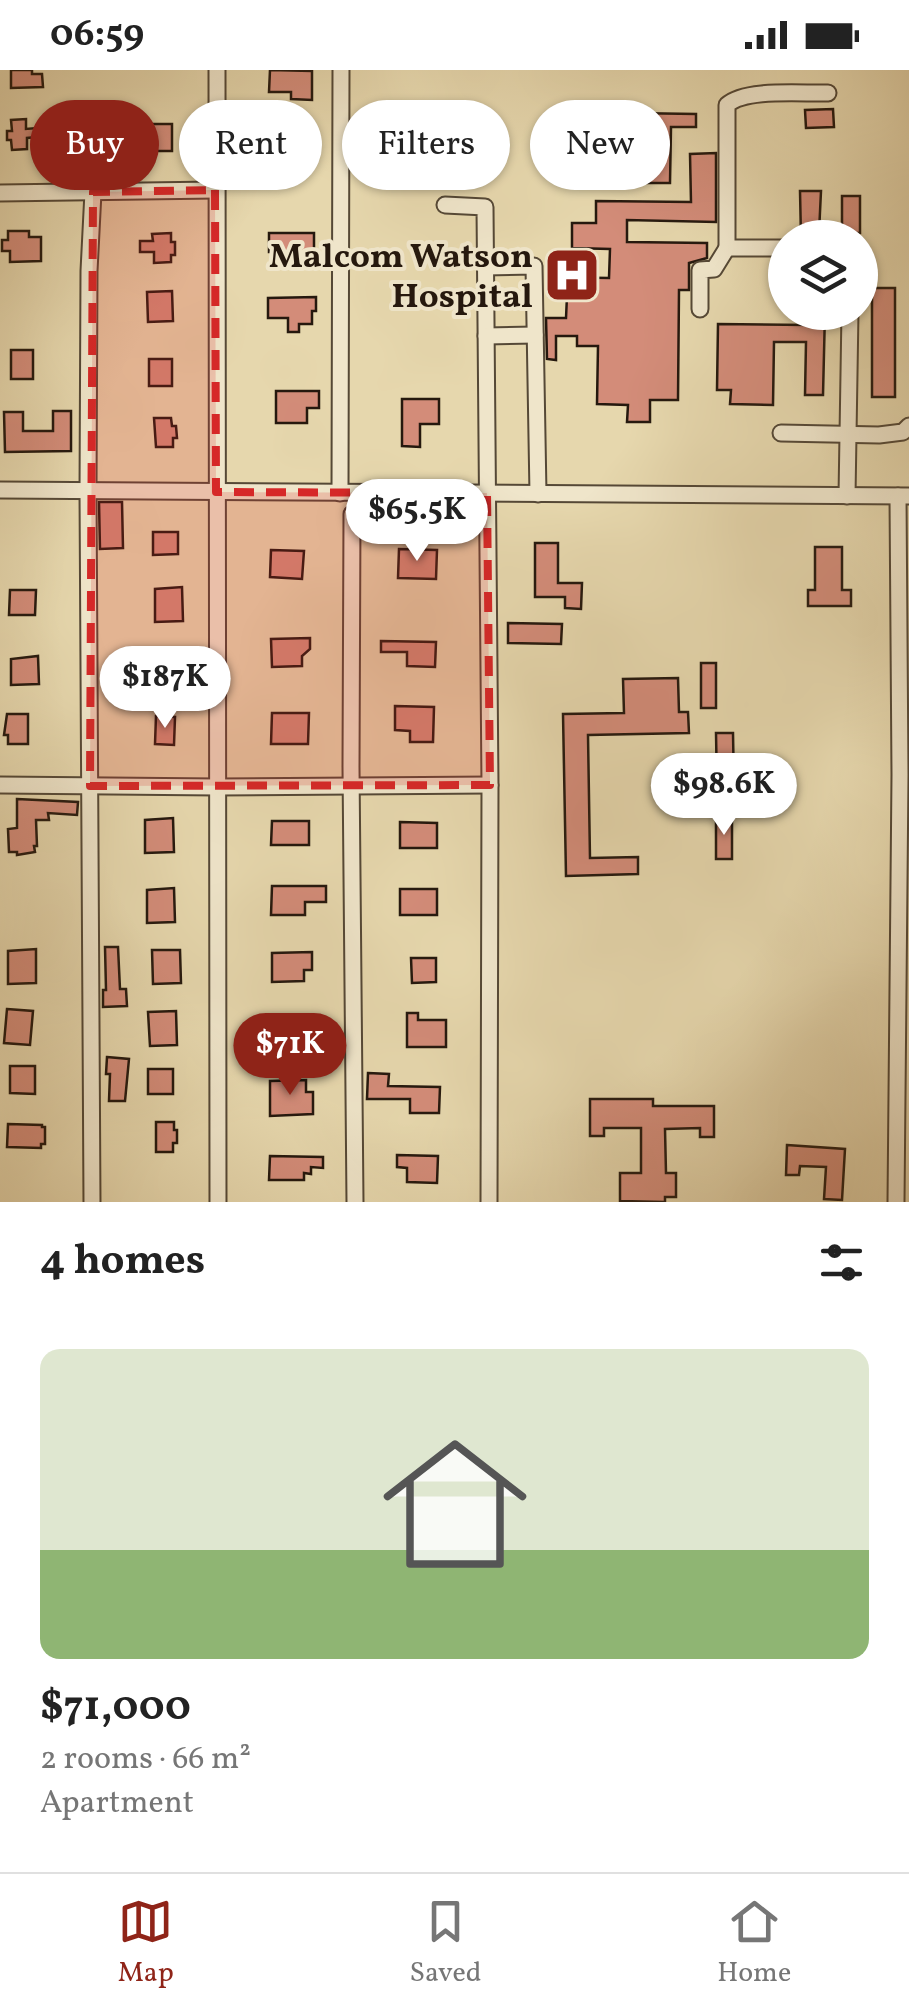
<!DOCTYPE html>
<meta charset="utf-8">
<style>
:root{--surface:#fff;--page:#f6f6f6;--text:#222;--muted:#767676;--line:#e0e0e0;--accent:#8f2418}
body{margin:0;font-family:Vollkorn,serif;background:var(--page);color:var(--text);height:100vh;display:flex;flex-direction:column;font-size:38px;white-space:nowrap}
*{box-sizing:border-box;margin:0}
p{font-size:32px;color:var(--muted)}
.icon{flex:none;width:55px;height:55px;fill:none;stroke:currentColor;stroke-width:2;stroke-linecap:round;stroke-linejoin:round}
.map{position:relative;height:1132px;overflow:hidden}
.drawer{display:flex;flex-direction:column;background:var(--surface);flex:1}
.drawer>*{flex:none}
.top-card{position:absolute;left:30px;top:30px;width:850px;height:90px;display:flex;gap:20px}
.buttons{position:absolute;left:768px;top:150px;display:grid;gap:20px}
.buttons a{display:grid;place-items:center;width:110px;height:110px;border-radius:50%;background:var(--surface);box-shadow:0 2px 8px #0004;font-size:50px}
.price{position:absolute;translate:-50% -85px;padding:0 22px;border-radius:35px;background:#fff;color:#222;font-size:32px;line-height:65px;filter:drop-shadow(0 2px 5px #0008)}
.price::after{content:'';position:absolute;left:50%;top:60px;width:30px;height:22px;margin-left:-15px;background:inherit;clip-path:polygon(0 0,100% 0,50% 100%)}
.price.active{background:var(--accent);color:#fff}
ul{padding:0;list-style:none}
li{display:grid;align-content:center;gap:20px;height:530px;padding:0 40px}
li+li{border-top:2px solid var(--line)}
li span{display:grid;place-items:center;height:310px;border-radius:20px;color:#555}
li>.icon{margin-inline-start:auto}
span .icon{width:180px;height:180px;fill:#fffc;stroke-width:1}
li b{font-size:42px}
h2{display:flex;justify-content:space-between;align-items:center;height:120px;padding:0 40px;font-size:42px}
.tag{padding:0 35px;border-radius:45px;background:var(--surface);box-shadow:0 2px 8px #0004;font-size:35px;line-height:90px}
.tag.active{background:var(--accent);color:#fff}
.status{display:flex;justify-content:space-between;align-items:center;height:70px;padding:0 50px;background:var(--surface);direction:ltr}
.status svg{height:28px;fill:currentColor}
.menu{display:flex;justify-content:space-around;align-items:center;height:140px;border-top:2px solid var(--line);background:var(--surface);font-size:28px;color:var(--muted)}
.menu a{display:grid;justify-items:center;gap:5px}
.menu .active{color:var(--accent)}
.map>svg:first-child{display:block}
</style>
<div class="status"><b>06:59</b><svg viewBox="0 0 49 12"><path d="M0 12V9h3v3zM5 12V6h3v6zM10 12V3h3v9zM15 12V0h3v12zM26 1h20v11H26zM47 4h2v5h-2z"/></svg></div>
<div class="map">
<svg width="909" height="1132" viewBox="0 0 909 1132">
<rect width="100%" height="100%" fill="#e6d7ad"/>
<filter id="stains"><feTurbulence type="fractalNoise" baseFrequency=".002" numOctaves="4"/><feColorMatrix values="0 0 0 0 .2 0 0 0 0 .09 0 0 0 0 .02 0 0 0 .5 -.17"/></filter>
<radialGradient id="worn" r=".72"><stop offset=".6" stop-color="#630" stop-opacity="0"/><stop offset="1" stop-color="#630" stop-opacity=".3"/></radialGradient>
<g fill="#d38c79" stroke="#25180e" stroke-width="2.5">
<path d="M11,0h21v4h10l1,13 -32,1z"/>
<path d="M270,0l42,1v29l-21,-1v-7h-22z"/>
<path d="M833,39l1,18 -28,1 -1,-18z"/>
<path d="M631,43l65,1v13h-25l-1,56h-40z"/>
<path d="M26,49v10l11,-1 1,9 -11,1v11l-15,1 -1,-10h-4v-9h5l-1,-11z"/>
<path d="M142,54h30v27h-21v-16h-9z"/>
<path d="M269,65l41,1v25l-19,-1v-6h-22z"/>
<path d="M716,83v69l-89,-2v22l80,1v15l-18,5v27h-10l-1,110h-28v22h-23l1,-17 -31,-1 1,-58h-21v-10h-21v24l-9,-1 -1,-41h20l1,-22h-18l1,-19 59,1 1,-29 -38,-1v-25h24v-22l95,1 -1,-48z"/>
<path d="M800,121h21l-2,42h-2v5h-16z"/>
<rect x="842" y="126" width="18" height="37"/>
<path d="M8,161h21v6h12v24l-31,1v-11h-8v-11h6z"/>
<path d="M171,163v9h4v13h-4v7l-17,1v-11h-14v-11h13l-1,-7z"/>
<path d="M269,163h45v25h-22v-6h-23z"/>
<rect x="872" y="218" width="23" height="109"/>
<path d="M172,221l1,30 -25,1 -1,-30z"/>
<path d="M316,227v14h-4v13h-13v8h-11v-14h-20v-20z"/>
<path d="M807,242h18l-2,83h-18l1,-53h-32l-1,63 -43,-1 1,-14h-14l1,-66 89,1z"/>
<rect x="11" y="280" width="22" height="29"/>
<rect x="149" y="289" width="23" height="27"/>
<path d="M276,321h43v17h-12v15h-31z"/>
<path d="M402,329h37v25h-19v23l-18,-1z"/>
<path d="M53,341h18v40l-66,1 -1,-40h19v19h30z"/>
<path d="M154,348h17l1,8h4l1,12h-4v9h-17z"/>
<path d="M99,432h23l1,46 -23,1z"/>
<path d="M153,462h25v22l-25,1z"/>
<path d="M535,473h23v40h24l-1,26 -16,-1v-11h-30z"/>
<path d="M815,477h27v43h9v16h-43v-16h7z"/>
<path d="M399,479l38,1 -1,29 -38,-1z"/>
<path d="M271,480l33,1 -2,28 -32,-2z"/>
<path d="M182,517l1,34 -28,1v-33z"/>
<path d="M10,520h26l-1,25h-26z"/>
<path d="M508,553l54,1 -1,20 -53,-1z"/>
<path d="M310,568v11l-8,7v10l-30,1 -1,-28z"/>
<path d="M381,571l55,1 -1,25 -28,-1v-14h-26z"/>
<path d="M175,583l1,34 -28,1v-33z"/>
<path d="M38,586l1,28 -28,1v-26z"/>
<rect x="701" y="593" width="15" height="45"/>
<path d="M678,608l1,34h9l1,21 -101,2 2,123 48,-1v17l-72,2 -3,-162 61,-1 -1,-34z"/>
<path d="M395,636l39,1 -1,35h-23v-11l-15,-1z"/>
<path d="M272,643h37l-1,31h-37z"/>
<path d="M7,644h21v30h-20v-9h-4z"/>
<path d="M156,646l19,1 -1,28 -19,-1z"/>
<path d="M716,663h17l1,56 -17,1z"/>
<path d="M663,712h21v24l-21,-1z"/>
<path d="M17,729l61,3 -1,13 -29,-2 1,7h-13l1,26h-3l1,6 -18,3v-3h-8l-1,-23 9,-1z"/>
<rect x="716" y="746" width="16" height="43"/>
<path d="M173,748l1,34 -29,1v-33z"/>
<path d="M272,751h37v24h-38z"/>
<path d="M400,752l37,1v25h-37z"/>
<path d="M272,816h54v16h-21v13h-34z"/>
<path d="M174,818l1,34 -28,1v-33z"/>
<rect x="400" y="819" width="37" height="26"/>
<path d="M105,877h13l2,42h6l1,17 -24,1v-17h3z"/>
<path d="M36,879v34l-28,1v-33z"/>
<path d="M152,880h28l1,33 -28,1z"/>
<path d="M312,882v18h-8v11l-32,1v-29z"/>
<path d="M411,888h25v24l-24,1z"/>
<path d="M7,939l26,2 -3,34 -26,-2z"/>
<path d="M176,941l1,34 -27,1 -2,-34z"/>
<path d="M407,943h11v7h28v27h-39z"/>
<path d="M271,950h44v15h-13v15h-31z"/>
<path d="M107,987l22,2 -4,42h-16l1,-27h-4z"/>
<path d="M10,996h25v28l-25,-1z"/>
<rect x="148" y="999" width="25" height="25"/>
<path d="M368,1003l21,1 -1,12 52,1 -1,26h-29v-14h-43z"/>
<path d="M306,1010v12h7v22l-43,2v-35z"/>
<path d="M590,1029h63v7h61v31h-14v-9l-35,1 1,44h10v24h-11v5l-45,-1v-28h21v-45h-37v8h-14z"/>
<path d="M156,1052h18v8h3v13h-4v9h-17z"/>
<path d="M8,1054l34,1v2h3v17h-4v4l-34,-1z"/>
<path d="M787,1075l58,4 -3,51 -18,-1 2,-32 -26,-1 -1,9h-13z"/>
<path d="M397,1085l41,1 -1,27 -30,-1v-14l-10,-1z"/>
<path d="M270,1086l53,1v11l-12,-1v7l-7,-1v7h-35z"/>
</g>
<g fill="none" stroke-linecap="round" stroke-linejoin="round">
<g stroke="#554836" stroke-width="19">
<g id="minor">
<path d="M217,0l1,1132"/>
<path d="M0,123l215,-3"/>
<path d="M445,135l40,2 5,578 -1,417"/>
<path d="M785,178h-58v-143c18,-17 76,-11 101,-12"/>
<path d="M485,197l49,-1 4,228"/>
<path d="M700,239v-39l14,-1 13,-21"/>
<path d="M486,266l49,-1"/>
<path d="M781,363l98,2 24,-3 6,-6"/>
<path d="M0,420l909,6"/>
<path d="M340,423l1,-423"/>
<path d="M847,426l3,-184"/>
<path d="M352,444l-1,253 4,435"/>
<path d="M0,715l218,2 272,-2"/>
<path d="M92,1132l-4,-711 1,-220 4,-79"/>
<path d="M896,1132l4,-427 -2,-279"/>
</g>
</g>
<use href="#minor" stroke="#efe5ca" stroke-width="15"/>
</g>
<path fill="#d62828" fill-opacity="0.2" stroke="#d62828" stroke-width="8" stroke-dasharray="20 12" stroke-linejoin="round" d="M215,120l1,302 271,1 3,292 -400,1 3,-594z"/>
<defs>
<g id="hospital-square" transform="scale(2.875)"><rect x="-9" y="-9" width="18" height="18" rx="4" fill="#8f2418" stroke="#efe5ca"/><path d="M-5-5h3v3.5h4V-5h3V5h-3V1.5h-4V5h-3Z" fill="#fff"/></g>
</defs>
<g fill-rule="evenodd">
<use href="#hospital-square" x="572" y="205"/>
</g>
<g text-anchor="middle" stroke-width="8" stroke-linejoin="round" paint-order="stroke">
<g font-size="35" font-weight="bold" fill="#25180e" stroke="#efe5ca" text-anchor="end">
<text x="533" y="197">Malcom Watson<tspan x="533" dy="40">Hospital</tspan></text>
</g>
</g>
<rect width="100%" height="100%" filter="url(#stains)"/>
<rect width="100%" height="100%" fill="url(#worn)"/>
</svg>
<div class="buttons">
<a><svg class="icon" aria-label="layers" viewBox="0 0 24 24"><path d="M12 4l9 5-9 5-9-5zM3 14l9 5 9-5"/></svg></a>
</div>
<b class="price" style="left:417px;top:494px">$65.5K</b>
<b class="price" style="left:165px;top:661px">$187K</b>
<b class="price" style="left:724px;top:768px">$98.6K</b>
<b class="price active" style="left:290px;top:1028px">$71K</b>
<div class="top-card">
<a class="tag active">Buy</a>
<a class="tag">Rent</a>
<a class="tag">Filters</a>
<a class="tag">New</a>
</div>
</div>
<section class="drawer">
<h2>4 homes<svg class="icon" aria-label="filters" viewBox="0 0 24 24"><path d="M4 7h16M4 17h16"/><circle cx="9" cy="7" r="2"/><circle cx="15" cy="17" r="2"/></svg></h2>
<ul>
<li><span style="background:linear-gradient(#dfe7d0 65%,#8fb573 0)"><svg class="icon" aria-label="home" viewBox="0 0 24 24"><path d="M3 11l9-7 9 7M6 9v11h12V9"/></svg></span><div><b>$71,000</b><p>2 rooms · 66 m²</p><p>Apartment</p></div></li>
</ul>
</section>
<nav class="menu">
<a class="active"><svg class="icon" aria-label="map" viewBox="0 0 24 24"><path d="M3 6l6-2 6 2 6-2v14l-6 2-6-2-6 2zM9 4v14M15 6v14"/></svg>Map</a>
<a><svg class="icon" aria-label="saved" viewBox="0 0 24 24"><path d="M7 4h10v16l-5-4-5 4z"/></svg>Saved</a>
<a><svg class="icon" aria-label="home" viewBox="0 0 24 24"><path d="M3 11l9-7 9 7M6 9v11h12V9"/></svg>Home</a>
</nav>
